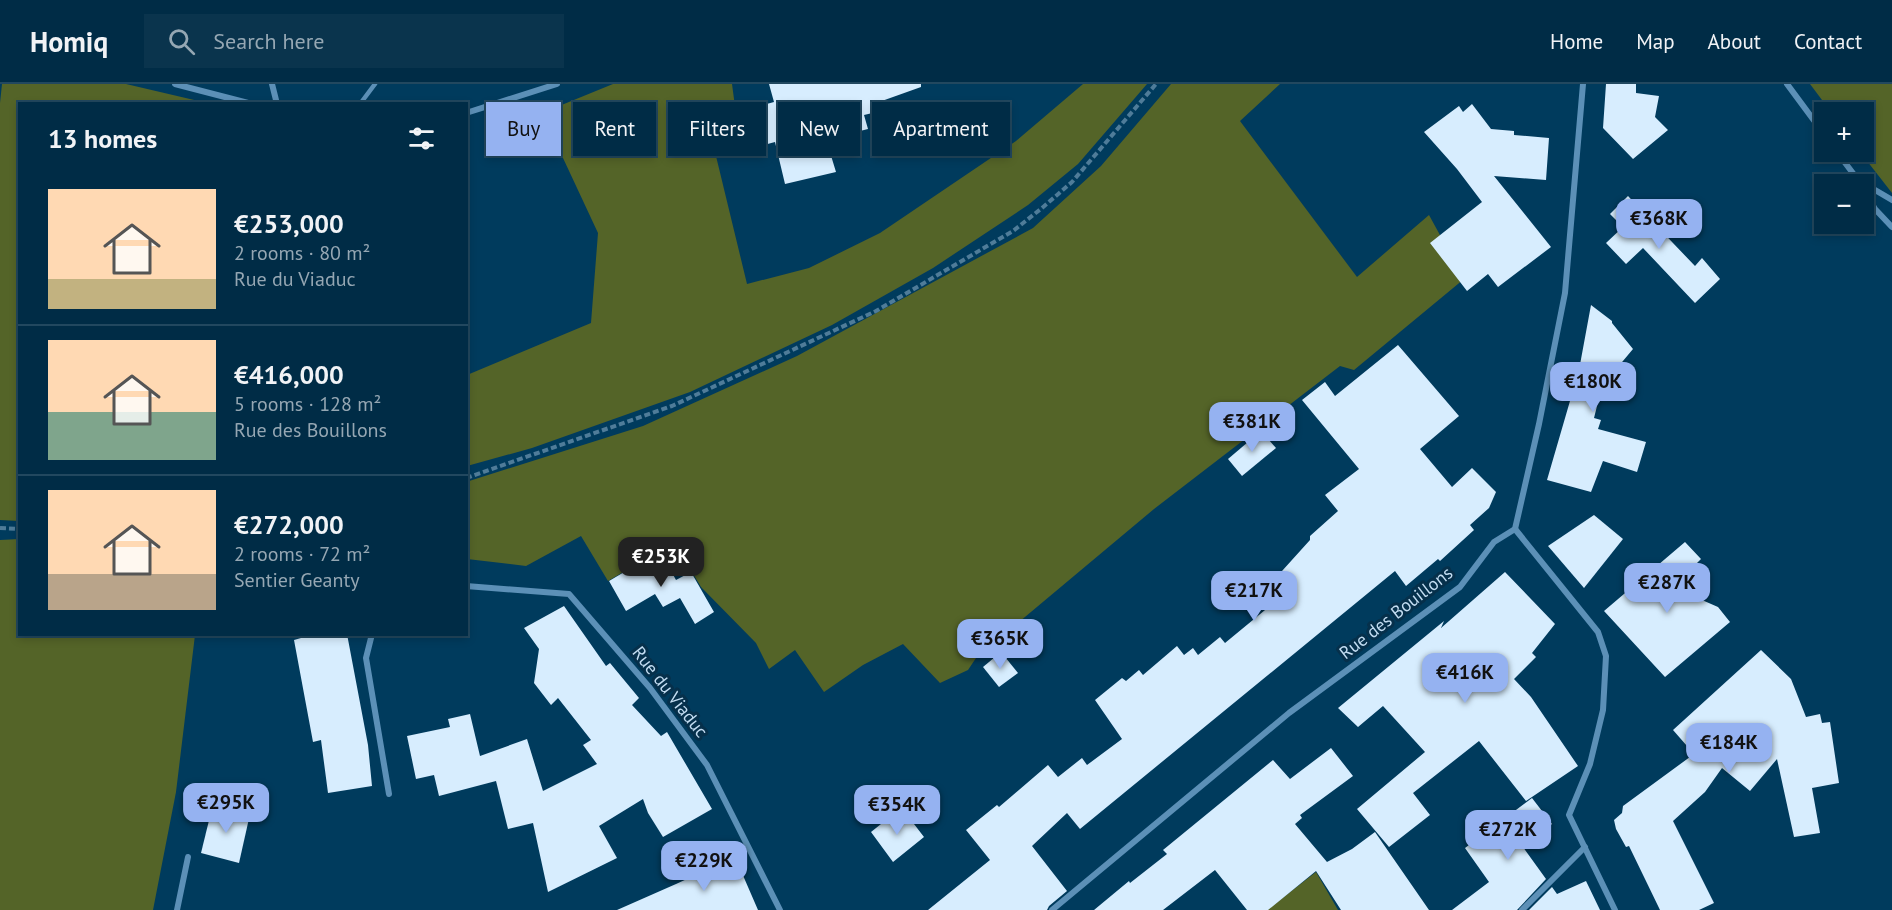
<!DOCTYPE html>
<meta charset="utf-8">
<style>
:root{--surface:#002c46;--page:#0a344d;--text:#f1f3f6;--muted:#95a7b3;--line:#22485f;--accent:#95b2f1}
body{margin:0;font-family:"PT Sans",sans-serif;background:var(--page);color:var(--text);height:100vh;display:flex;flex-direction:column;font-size:22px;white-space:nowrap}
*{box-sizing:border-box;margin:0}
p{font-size:20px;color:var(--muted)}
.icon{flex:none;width:33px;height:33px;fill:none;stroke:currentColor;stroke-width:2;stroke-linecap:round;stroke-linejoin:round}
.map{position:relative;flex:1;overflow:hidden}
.details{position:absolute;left:18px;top:18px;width:450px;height:534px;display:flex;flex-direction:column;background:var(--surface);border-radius:0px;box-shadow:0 3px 9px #0003,0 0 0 2px var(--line)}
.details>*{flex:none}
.banner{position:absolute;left:486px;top:18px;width:570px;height:54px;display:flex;gap:12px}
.tools{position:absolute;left:1814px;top:18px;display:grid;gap:12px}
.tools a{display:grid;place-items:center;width:60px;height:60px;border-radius:0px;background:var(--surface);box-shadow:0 3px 9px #0003,0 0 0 2px var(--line);font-size:30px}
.price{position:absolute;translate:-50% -51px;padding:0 14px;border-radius:12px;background:var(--accent);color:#111;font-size:20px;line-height:39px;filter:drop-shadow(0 2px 3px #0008)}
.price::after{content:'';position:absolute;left:50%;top:36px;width:18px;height:14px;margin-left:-9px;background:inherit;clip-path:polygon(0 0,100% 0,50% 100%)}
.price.selected{background:#222;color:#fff}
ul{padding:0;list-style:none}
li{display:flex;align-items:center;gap:18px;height:150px;padding:0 30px}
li+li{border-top:2px solid var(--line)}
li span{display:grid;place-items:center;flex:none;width:168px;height:120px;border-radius:0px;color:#555}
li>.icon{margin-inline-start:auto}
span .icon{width:72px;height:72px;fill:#fffc;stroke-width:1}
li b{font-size:26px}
h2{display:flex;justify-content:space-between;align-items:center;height:72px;padding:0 30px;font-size:26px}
.chip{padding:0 21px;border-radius:0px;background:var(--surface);box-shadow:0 3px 9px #0003,0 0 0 2px var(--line);font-size:21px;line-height:54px}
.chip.selected{background:var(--accent);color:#111}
header{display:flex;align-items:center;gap:36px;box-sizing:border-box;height:84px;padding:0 30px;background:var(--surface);border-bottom:2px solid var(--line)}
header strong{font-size:28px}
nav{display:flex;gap:33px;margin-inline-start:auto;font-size:21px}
.search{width:420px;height:54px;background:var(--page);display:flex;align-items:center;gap:15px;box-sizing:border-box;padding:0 21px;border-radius:0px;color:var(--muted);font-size:22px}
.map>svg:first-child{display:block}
</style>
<header>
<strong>Homiq</strong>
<div class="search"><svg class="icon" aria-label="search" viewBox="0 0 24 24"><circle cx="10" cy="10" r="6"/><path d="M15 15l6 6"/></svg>Search here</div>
<nav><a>Home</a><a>Map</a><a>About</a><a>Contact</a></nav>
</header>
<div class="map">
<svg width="1892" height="826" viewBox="0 0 1892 826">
<rect width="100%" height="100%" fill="#003b5d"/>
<g fill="#546428">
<path d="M2,0h124l81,19 -187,1 -1,417 -19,-1v-417z"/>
<path d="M613,0h119l4,30 -28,9 39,161 62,-16 71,-35 136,-92 67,-57h64l-69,80 -50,41 -95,63 -101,57 -142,67 -158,56 -65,18v-91l124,-52 7,-90 -56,-120z"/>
<path d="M1171,0h109l-40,37 117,156 72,-62 35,64 -110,91 -14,-4 -186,143 -178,149 -8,12 -28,13 -37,-39 -40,21 -39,27 -29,-42 -26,19 -13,-26 -55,-56 -27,-45 -66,39 -27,-45 -55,30 -59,-7 -1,-77 177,-56 154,-70 236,-128 68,-62z"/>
<path d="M1810,0h82v109l-32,-41h3v-40h-32z"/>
<path d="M19,455l1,95 175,1 -19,157 -23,118h-153v-370z"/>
<path d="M1316,788l22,38h-71z"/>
</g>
<g fill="#d7edfe">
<path d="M769,0h152v3l-42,15 2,9 -17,4 4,14 -8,2 2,8 -33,10 7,23 -51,12 -10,-42 -48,13 -10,-37 57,-16z"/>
<path d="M1606,0h30v9l23,3 -4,21 13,13 -35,29 -30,-31z"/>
<path d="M1472,20l19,25 23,2v4l35,3 -3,42 -52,-4 57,71 -53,40 -10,-13 -21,17 -37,-48 52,-41 -25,-33 -33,-37 35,-26 4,6z"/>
<path d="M1628,112l67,70 7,-8 18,21 -25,24 -52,-55 -17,16 -20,-21 17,-16 -13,-13z"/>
<path d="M1591,221l21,16v2l21,26 -31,37 -8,32 7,2 -3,9 48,13 -9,30 -34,-11 -12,31 -44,-12 32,-110z"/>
<path d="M1398,261l61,71 -39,33 32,38 20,-19 24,24 -7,16 -19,17 4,5 -34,31 -2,-2 -32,27 -11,-15 -315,258 -13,-16 -35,33 35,45 -18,15 -2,4h-119l62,-50 -24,-30 31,-25 2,2 49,-42 10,12 24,-19 5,7 35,-26 -27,-39 27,-22 4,3 13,-11 4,5 34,-29 7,9 9,-7 5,7 22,-18 5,6 69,-57 -12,-15 28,-31v-4l28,-25 -13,-16 34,-26 -57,-69 23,-18 10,14z"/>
<path d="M1261,347l15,17 -34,28 -14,-17z"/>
<path d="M1594,431l29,24 -39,49 -36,-42z"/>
<path d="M1685,458l16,17 -17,17 6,5 -11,9 39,17 12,15 -65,55 -61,-66z"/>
<path d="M660,467l16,29 15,-8 23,40 -19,12 -15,-26 -17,9 -8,-13 -29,17 -17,-30z"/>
<path d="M1505,488l50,52 -23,29 4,4 -22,22 17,18 47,69 -52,35 -47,-60 -66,52 17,22 -41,32 -32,-38 68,-57 -42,-46 -25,21 -20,-19 106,-87 -3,7z"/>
<path d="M564,522l42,60 4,-3 29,35 -7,7 29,31 6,-4 45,77 -49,28 -15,-24 -5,-14 -44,27 18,32 -69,34 -15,-69 -25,6 -12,-48 -57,15 -5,-21 -18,4 -9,-43 43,-9 -2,-8 22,-5 10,42 47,-17 16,52 54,-27 -14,-19 8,-5 -33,-42 -7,7 -17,-22 5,-34 -15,-21z"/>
<path d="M300,550h47l21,111 4,41 -44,7 -7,-53 -8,2 -19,-102 7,-2z"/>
<path d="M1761,566l30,29 15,38 14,-3 2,9 8,-1 9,61 -27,5 8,45 -26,4 -17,-78 -27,32 -28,-23 -17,24 -32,29 41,82 -15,7h-39l-31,-64 -3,1 -10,-18 -2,-9 8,-7 1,-7 71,-52 -21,-24z"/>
<path d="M1001,568l17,21 -19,14 -16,-20z"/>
<path d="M1331,664l22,28 -53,39 2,3 -7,6 32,38 -2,1 27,-14 23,-17 54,78h-88l-25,-39 -48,39h-21l-32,-40 -52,40h-69l35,-29 1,2 37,-29 -4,-4 110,-90 17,19z"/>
<path d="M1532,714l20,26 -29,23 23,32 -29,31h-65l37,-28 -24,-34z"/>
<path d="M213,720l37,10 -11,49 -38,-10z"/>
<path d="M904,727l20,26 -31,25 -22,-30 20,-16 3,4z"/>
<path d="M735,773l23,53h-141l59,-26z"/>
<path d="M1586,797l14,29h-71l23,-23 5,7z"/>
</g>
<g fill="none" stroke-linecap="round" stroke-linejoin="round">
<g stroke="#4f7c99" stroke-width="4" stroke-dasharray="6 3" stroke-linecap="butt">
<path d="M466,394l206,-72 204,-95 137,-80 29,-23 30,-26 84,-98"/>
<path d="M0,444l20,1"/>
</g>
<path stroke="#5c90b7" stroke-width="4.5" d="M360,20l15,-20"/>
<g stroke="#5c90b7" stroke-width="6">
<path d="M175,0l77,20"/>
<path d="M272,0l5,20"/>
<path d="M1787,0l37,50"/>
<path d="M466,29l91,-29"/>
<path d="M1837,68l21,28"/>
<path d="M1861,100l-3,-4 34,20"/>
<path d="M1863,105l12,20 17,18"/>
<path d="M1515,445l83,103 8,24 -3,54 -13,54 -21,51 46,95"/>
<path d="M466,502l103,8 81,94 57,77 73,145"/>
<path d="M372,550l-6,24 23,136"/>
<path d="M177,826l11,-53"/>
<path d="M1052,826l237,-197 171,-126 34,-45 21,-13 24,-105 26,-131 18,-209"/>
<path d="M1522,826l63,-63"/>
</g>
</g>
<g text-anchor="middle" stroke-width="6" stroke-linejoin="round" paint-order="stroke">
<g font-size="18" fill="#c2dcf1" stroke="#06304b">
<text transform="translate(1396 529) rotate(-38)" y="6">Rue des Bouillons</text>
<text transform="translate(670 608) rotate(52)" y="6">Rue du Viaduc</text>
</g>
</g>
</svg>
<div class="tools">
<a>+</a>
<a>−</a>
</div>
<b class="price" style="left:1659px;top:166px">€368K</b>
<b class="price" style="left:1593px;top:329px">€180K</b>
<b class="price" style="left:1252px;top:369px">€381K</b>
<b class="price selected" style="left:661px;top:504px">€253K</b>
<b class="price" style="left:1667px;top:530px">€287K</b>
<b class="price" style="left:1254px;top:538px">€217K</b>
<b class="price" style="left:1000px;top:586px">€365K</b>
<b class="price" style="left:1465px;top:620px">€416K</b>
<b class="price" style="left:1729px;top:690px">€184K</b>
<b class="price" style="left:226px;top:750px">€295K</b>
<b class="price" style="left:897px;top:752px">€354K</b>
<b class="price" style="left:1508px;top:777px">€272K</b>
<b class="price" style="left:704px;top:808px">€229K</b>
<div class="banner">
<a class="chip selected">Buy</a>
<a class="chip">Rent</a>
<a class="chip">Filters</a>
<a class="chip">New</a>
<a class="chip">Apartment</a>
</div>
<section class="details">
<h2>13 homes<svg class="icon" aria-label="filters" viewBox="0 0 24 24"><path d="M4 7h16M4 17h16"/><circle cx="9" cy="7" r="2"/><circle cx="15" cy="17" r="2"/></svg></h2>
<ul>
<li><span style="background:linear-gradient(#ffd9b3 75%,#c2b280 0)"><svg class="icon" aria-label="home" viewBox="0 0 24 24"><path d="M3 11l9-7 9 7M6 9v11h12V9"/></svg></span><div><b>€253,000</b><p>2 rooms · 80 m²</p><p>Rue du Viaduc</p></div></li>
<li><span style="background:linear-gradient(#ffd9b3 60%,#7fa58c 0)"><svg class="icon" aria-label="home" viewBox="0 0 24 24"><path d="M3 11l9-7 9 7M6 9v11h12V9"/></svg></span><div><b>€416,000</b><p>5 rooms · 128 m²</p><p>Rue des Bouillons</p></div></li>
<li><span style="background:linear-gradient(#ffd9b3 70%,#b9a48a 0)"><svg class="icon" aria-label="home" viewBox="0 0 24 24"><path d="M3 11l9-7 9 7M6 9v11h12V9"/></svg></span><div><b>€272,000</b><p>2 rooms · 72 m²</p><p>Sentier Geanty</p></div></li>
</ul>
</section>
</div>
